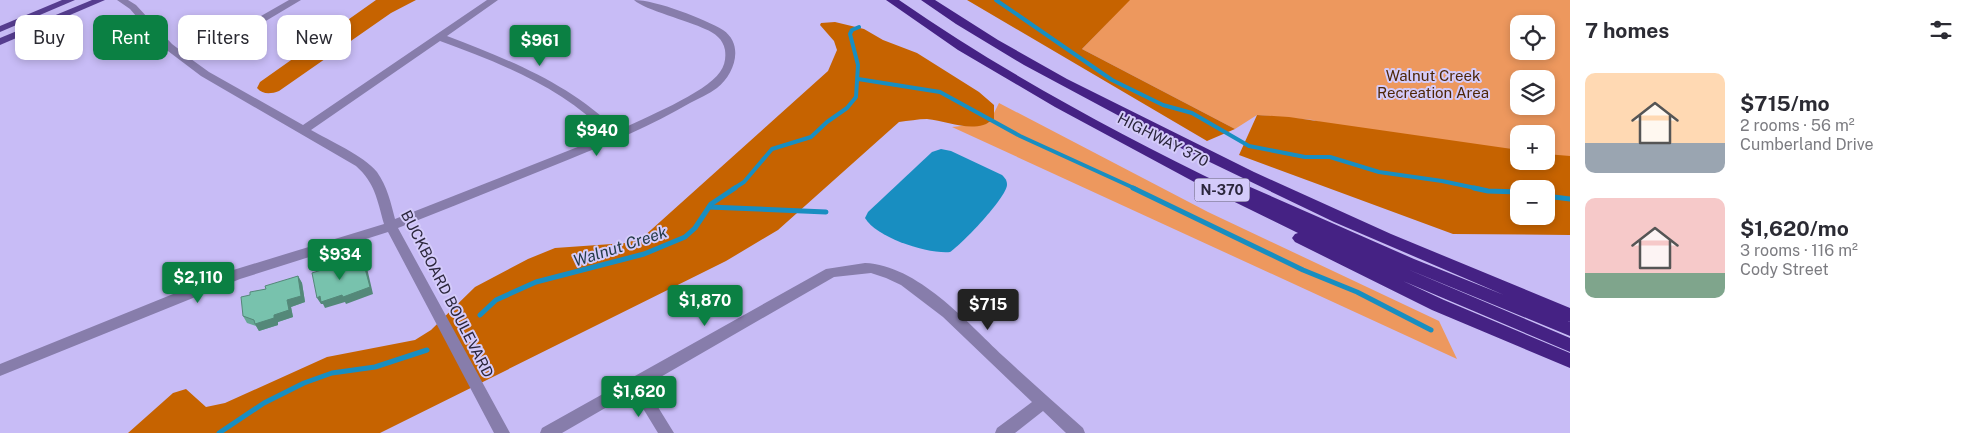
<!DOCTYPE html>
<meta charset="utf-8">
<style>
:root{--surface:#fff;--page:#f7f7f7;--text:#2b2b33;--muted:#7c7c81;--accent:#0b8043}
body{margin:0;font-family:"Public Sans",sans-serif;background:var(--page);color:var(--text);height:100vh;display:flex;flex-direction:column;font-size:19px;white-space:nowrap}
*{box-sizing:border-box;margin:0}
p{font-size:16px;color:var(--muted)}
.icon{flex:none;width:28px;height:28px;fill:none;stroke:currentColor;stroke-width:2;stroke-linecap:round;stroke-linejoin:round}
.map{position:relative;flex:1;overflow:hidden}
.drawer{display:flex;flex-direction:column;background:var(--surface);width:400px}
.drawer>*{flex:none}
.banner{position:absolute;left:15px;top:15px;width:475px;height:45px;display:flex;gap:10px}
.tools{position:absolute;left:1510px;top:15px;display:grid;gap:10px}
.tools a{display:grid;place-items:center;width:45px;height:45px;border-radius:10px;background:var(--surface);box-shadow:0 2px 8px #0003;font-size:25px}
.price{position:absolute;translate:-50% -42px;padding:0 11px;border-radius:5px;background:var(--accent);color:#fff;font-size:16px;line-height:32px;filter:drop-shadow(0 1px 2px #0008)}
.price::after{content:'';position:absolute;left:50%;top:30px;width:15px;height:11px;margin-left:-8px;background:inherit;clip-path:polygon(0 0,100% 0,50% 100%)}
.price.current{background:#222;color:#fff}
ul{padding:0;list-style:none}
li{display:flex;align-items:center;gap:15px;height:125px;padding:0 15px}
li span{display:grid;place-items:center;flex:none;width:140px;height:100px;border-radius:10px;color:#555}
li>.icon{margin-inline-start:auto}
span .icon{width:60px;height:60px;fill:#fffc;stroke-width:1}
li b{font-size:21px}
h2{display:flex;justify-content:space-between;align-items:center;height:60px;padding:0 15px;font-size:21px}
.pill{padding:0 18px;border-radius:10px;background:var(--surface);box-shadow:0 2px 8px #0003;font-size:18px;line-height:45px}
.pill.current{background:var(--accent);color:#fff}
main{display:flex;flex:1;min-height:0}
.map>svg:first-child{display:block}
</style>
<main>
<div class="map">
<svg width="1570" height="433" viewBox="0 0 1570 433">
<rect width="100%" height="100%" fill="#c8bcf6"/>
<g fill="#ed985e" fill-rule="evenodd">
<path d="M1026,0h544v222l-24,-6v-27h-27l-206,-69 -56,-5 -22,14 -153,-80 28,-29zM1519,24h27v27h-27zM1519,79h27v27h-27zM1519,134h27v27h-27z"/>
<path d="M999,103l209,109 231,109 18,38 -505,-232 37,-4z"/>
</g>
<g fill="#c66300" fill-rule="evenodd">
<path d="M376,0h40l-25,13 -112,78c-8,3 -16,4 -22,-3l3,-6z"/>
<path d="M967,0h163l-48,49 153,80 -28,12z"/>
<path d="M835,22l29,7 19,11 34,13 62,39 15,13v14c-19,16 -45,2 -67,0 -9,0 -19,2 -28,3l-121,108 -52,31 -346,172h-252l45,-40 13,-4 20,18 19,-4 102,-46 88,-17 16,-10 44,-43 53,-28 27,-11 71,-5 16,-5 186,-167 9,-21 -3,-9 -14,-16 1,-2z"/>
<path d="M1257,115l32,2 230,33v11h27v-7l24,2v79l-117,-1 -214,-79zM1519,189h27v27h-27z"/>
</g>
<path fill="#188ec1" d="M941,149l10,2 51,24c3,3 5,5 5,10 -1,13 -45,59 -57,67 -23,2 -73,-14 -85,-34l3,-6 64,-60z"/>
<g fill="none" stroke-linecap="round" stroke-linejoin="round">
<g stroke="#188ec1" stroke-width="4">
<path d="M996,0l116,80 51,25 29,8 57,33 56,11h25l49,15 63,9 38,8"/>
<path d="M858,79l82,13 80,44 116,53"/>
<path d="M733,189l11,-7 28,-33 39,-12 16,-15 20,-14 9,-11 2,-32 -8,-31 2,-4 7,-3"/>
</g>
<g stroke="#188ec1" stroke-width="5">
<path d="M1133,188l170,82 54,22 74,38"/>
<path d="M1474,188l14,3 31,1"/>
<path d="M1546,196l24,3"/>
<path d="M709,207l117,5"/>
<path d="M480,315l16,-15 40,-18 108,-28 41,-17 10,-9 16,-24 24,-16"/>
<path d="M219,433l45,-30 40,-20 28,-10 43,-6 52,-17"/>
</g>
<g fill="#877dab" fill-rule="evenodd">
<path d="M117,0h11l8,5 36,39 13,10 36,-15 68,-39h12l-72,43 -38,16 18,13 94,53 184,-125h11l-51,36c60,23 124,48 170,95 25,-12 89,-38 103,-59 5,-7 6,-14 5,-22 -2,-11 -10,-17 -20,-21 -16,-8 -60,-19 -71,-29 22,0 71,19 89,30 22,15 11,45 -6,58 -8,6 -18,10 -27,15 -38,22 -78,39 -120,56 -57,23 -114,46 -172,69l112,205h-16l-106,-201 -148,47 -240,97v-12l230,-93 154,-47c-7,-25 -9,-41 -28,-58l-155,-90 -37,-28 -34,-39zM440,41c60,22 124,47 168,94l-213,84c-4,-16 -8,-33 -18,-47 -14,-17 -47,-31 -66,-42z"/>
<path d="M865,263c52,2 102,59 138,93 26,24 53,48 80,72l2,5h-19l-23,-22 -28,22h-20l2,-5 35,-26 -89,-85 -42,-32 -15,-7 -15,-5 -37,4 -189,109 29,47h-16l-25,-41 -71,41h-22l2,-5 284,-159z"/>
</g>
<g fill="#563d8f" fill-rule="evenodd">
<path d="M62,0h13l-75,32v-6z"/>
<path d="M92,0h13l-105,45v-7z"/>
</g>
<path fill="#452284" fill-rule="evenodd" d="M886,0h13c104,72 217,133 331,188l1,-5h10l173,76 90,36 -170,-73 -170,-82 -140,-75 -68,-41 -35,-24h14l63,40 69,39 187,93 137,62 179,74v14l-2,-1 2,1v14l-163,-67 163,69v14l-167,-71 41,19 126,53v15l-138,-58 -137,-68 -3,-4 3,-4 3,-1 -100,-49 -143,-77 -97,-57z"/>
</g>
<path fill="#67a795" d="M298,276l4,7 3,19 -14,5 2,10 -15,5v3l-19,6 -3,-5 -9,-3 -4,-7 7,-21z"/>
<g fill="#548879">
<path d="M363,261l4,7 6,26 -27,10 -1,-2 -20,6 -2,-4h-2l-4,-6z"/>
<path d="M298,276l4,7 3,19 -14,5 2,10 -15,5v3l-19,6 -4,-7 19,-9 13,-15z"/>
</g>
<g fill="#78c2ad" stroke="#548879">
<path d="M363,261l7,26 -27,10 -1,-2 -21,7 -1,-6 -3,2 -5,-25 28,-9 1,4z"/>
<path d="M298,276l3,20 -14,4 2,10 -15,5v3l-19,6 -1,-4 -11,-4 -2,-19 9,-2v-3l16,-3 -1,-3z"/>
</g>
<g text-anchor="middle" stroke-width="4" stroke-linejoin="round" paint-order="stroke">
<rect fill="#d4cbfa" stroke="#5e5875" stroke-width="1" x="1194.5" y="178.5" width="55" height="23" rx="4"/>
<g font-size="14" font-weight="bold" fill="#2b263c">
<text x="1222" y="195">N-370</text>
</g>
<g font-size="15" fill="#4d2606" stroke="#d4cbfa">
<text x="1433" y="81">Walnut Creek<tspan x="1433" dy="17">Recreation Area</tspan></text>
</g>
<g font-size="15" fill="#2b263c" stroke="#d4cbfa">
<text transform="translate(1163 140) rotate(27)" y="5">HIGHWAY 370</text>
<text transform="translate(447 294) rotate(63)" y="5">BUCKBOARD BOULEVARD</text>
</g>
<g font-size="16" font-style="italic" fill="#243b48" stroke="#d4cbfa">
<text transform="translate(620 246) rotate(-18)" y="6">Walnut Creek</text>
</g>
</g>
</svg>
<div class="tools">
<a><svg class="icon" aria-label="locate" viewBox="0 0 24 24"><circle cx="12" cy="12" r="6"/><path d="M12 2v4M12 18v4M2 12h4M18 12h4"/></svg></a>
<a><svg class="icon" aria-label="layers" viewBox="0 0 24 24"><path d="M12 4l9 5-9 5-9-5zM3 14l9 5 9-5"/></svg></a>
<a>+</a>
<a>−</a>
</div>
<b class="price" style="left:540px;top:67px">$961</b>
<b class="price" style="left:597px;top:157px">$940</b>
<b class="price" style="left:340px;top:281px">$934</b>
<b class="price" style="left:198px;top:304px">$2,110</b>
<b class="price" style="left:705px;top:327px">$1,870</b>
<b class="price current" style="left:988px;top:331px">$715</b>
<b class="price" style="left:639px;top:418px">$1,620</b>
<div class="banner">
<a class="pill">Buy</a>
<a class="pill current">Rent</a>
<a class="pill">Filters</a>
<a class="pill">New</a>
</div>
</div>
<section class="drawer">
<h2>7 homes<svg class="icon" aria-label="filters" viewBox="0 0 24 24"><path d="M4 7h16M4 17h16"/><circle cx="9" cy="7" r="2"/><circle cx="15" cy="17" r="2"/></svg></h2>
<ul>
<li><span style="background:linear-gradient(#ffd9b3 70%,#9aa5b1 0)"><svg class="icon" aria-label="home" viewBox="0 0 24 24"><path d="M3 11l9-7 9 7M6 9v11h12V9"/></svg></span><div><b>$715/mo</b><p>2 rooms · 56 m²</p><p>Cumberland Drive</p></div></li>
<li><span style="background:linear-gradient(#f6c9c9 75%,#7fa58c 0)"><svg class="icon" aria-label="home" viewBox="0 0 24 24"><path d="M3 11l9-7 9 7M6 9v11h12V9"/></svg></span><div><b>$1,620/mo</b><p>3 rooms · 116 m²</p><p>Cody Street</p></div></li>
</ul>
</section>
</main>
